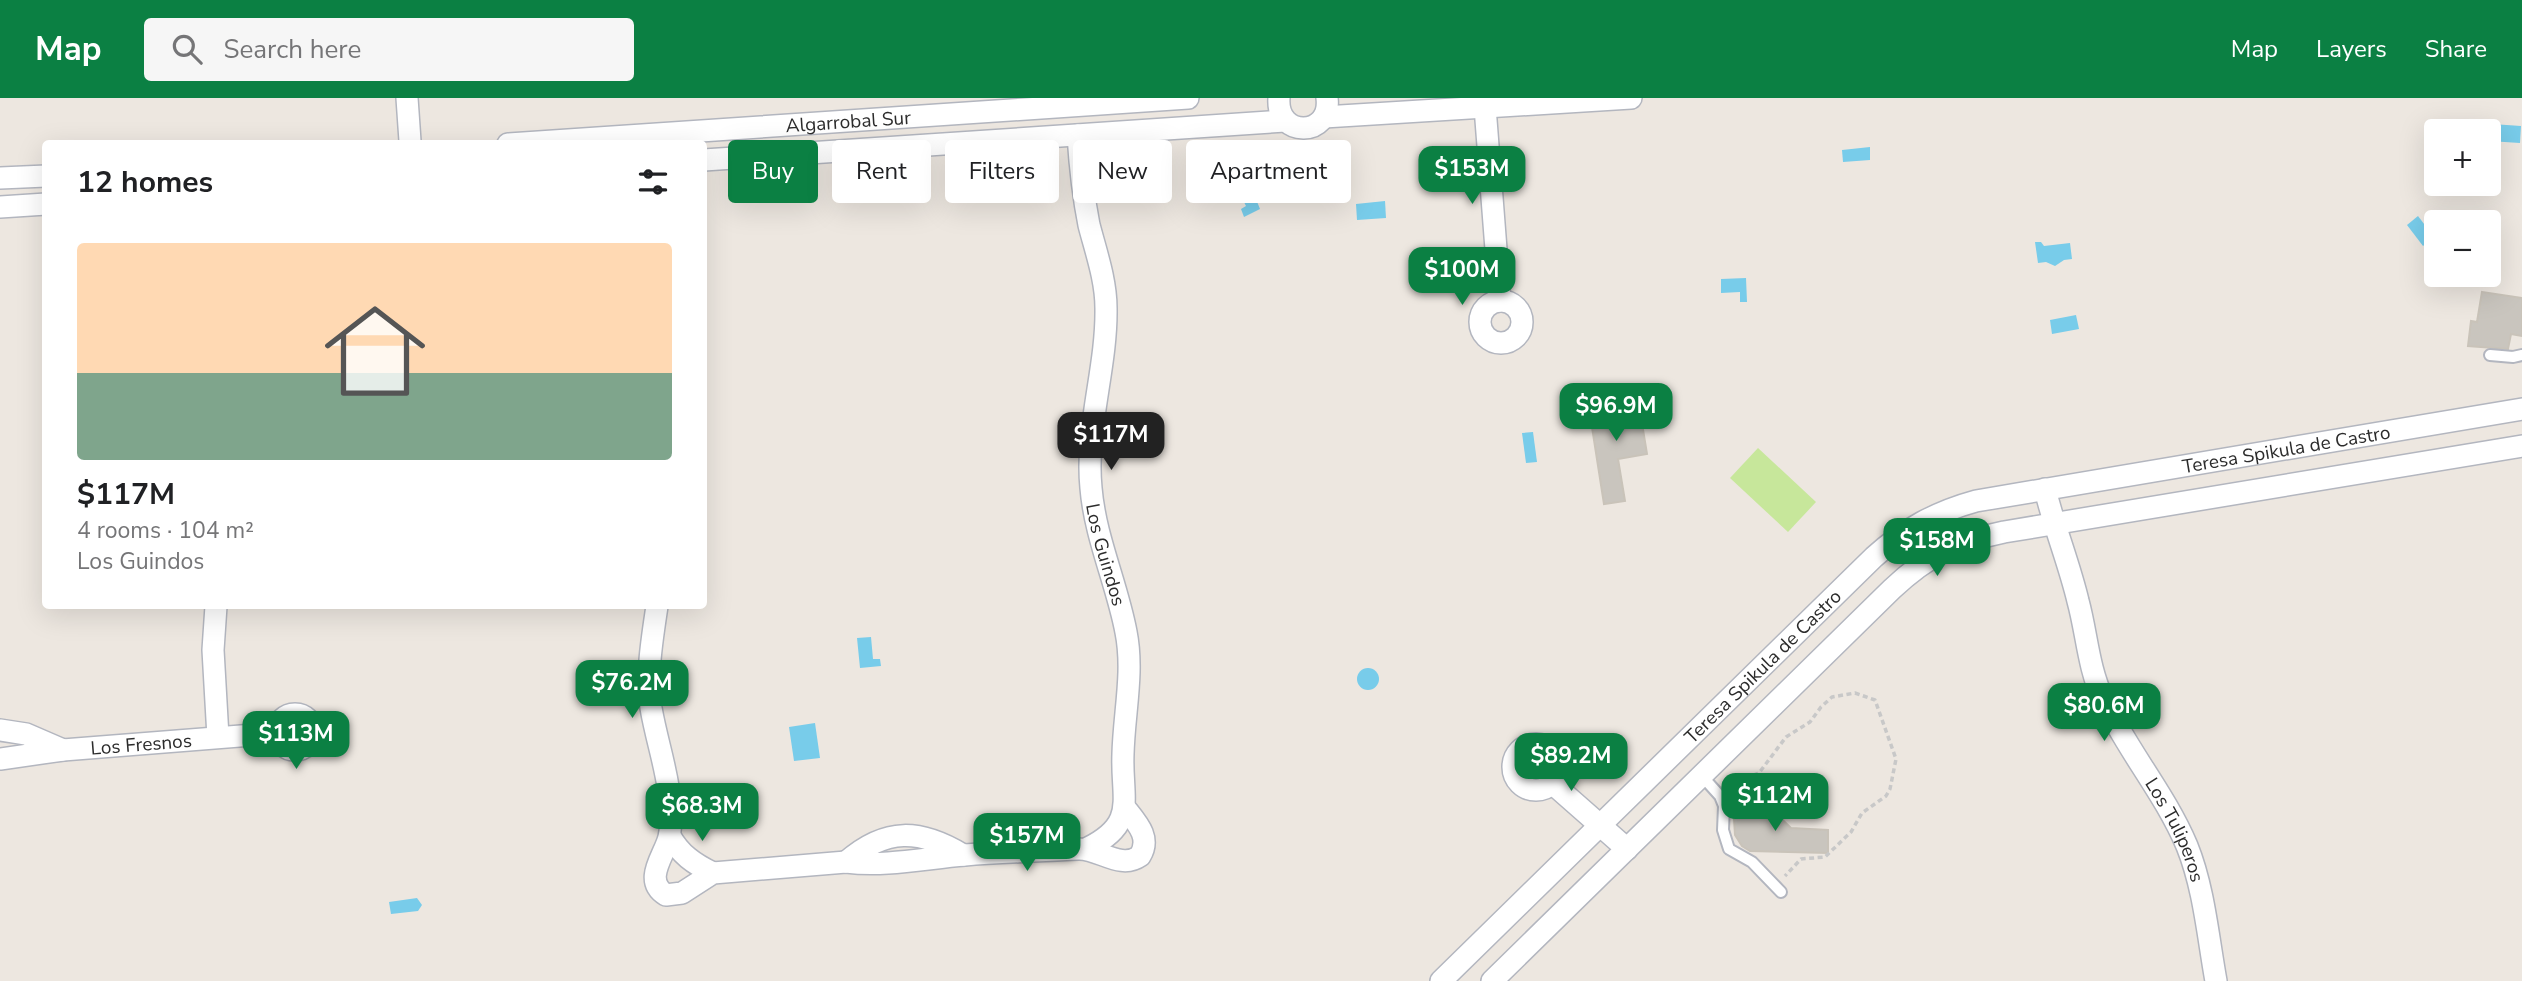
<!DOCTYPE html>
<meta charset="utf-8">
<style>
:root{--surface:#fff;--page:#f6f6f6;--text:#202124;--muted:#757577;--accent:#0b8043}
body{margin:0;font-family:"Nunito Sans",sans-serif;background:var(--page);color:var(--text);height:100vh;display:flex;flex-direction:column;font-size:26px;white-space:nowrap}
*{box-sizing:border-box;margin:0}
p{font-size:23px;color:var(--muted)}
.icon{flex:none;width:38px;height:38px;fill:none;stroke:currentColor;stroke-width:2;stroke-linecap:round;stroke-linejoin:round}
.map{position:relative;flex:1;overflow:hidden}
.details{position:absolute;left:42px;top:42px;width:665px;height:469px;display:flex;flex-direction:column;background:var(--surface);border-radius:7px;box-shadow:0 7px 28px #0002}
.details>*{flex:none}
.guide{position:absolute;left:728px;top:42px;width:665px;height:63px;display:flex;gap:14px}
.tools{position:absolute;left:2424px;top:21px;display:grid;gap:14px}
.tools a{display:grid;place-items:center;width:77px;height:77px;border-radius:7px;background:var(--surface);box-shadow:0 7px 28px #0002;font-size:35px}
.price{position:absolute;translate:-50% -60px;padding:0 16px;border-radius:14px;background:var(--accent);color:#fff;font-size:23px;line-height:46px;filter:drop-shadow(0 2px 4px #0008)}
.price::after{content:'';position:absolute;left:50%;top:42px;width:21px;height:16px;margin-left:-10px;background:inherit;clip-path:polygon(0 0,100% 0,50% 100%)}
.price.current{background:#222;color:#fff}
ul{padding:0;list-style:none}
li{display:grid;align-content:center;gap:14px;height:371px;padding:0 35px}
li span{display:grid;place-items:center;height:217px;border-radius:7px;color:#555}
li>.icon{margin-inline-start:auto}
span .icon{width:126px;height:126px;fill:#fffc;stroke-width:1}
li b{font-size:30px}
h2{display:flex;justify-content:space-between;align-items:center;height:84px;padding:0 35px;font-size:30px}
.chip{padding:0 24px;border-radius:7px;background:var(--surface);box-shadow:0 7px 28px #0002;font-size:24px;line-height:63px}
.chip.current{background:var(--accent);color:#fff}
header{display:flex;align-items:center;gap:42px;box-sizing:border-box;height:98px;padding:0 35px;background:var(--accent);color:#fff}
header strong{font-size:33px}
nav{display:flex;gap:38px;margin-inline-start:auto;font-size:24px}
.search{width:490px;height:63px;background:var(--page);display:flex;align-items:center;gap:18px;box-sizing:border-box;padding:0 24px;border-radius:7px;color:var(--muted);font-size:26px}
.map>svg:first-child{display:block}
</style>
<header>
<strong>Map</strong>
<div class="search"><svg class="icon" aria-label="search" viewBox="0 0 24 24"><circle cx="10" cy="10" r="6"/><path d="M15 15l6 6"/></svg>Search here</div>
<nav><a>Map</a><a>Layers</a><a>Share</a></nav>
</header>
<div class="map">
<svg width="2522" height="883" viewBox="0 0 2522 883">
<rect width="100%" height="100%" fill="#ede7e0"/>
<path fill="#c7e79b" d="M1758,350l58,54 -28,30 -58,-54z"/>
<g fill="#78ccea">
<path d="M2492,26l29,2 -1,17 -31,-2 -1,-10h-4z"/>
<path d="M1870,49v13l-27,2 -1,-12z"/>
<path d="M1252,91l8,20 -16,8 -3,-8 5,-3 -6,-12z"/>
<path d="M1385,103l1,17 -29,2 -1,-16z"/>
<path d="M2418,118l16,21 -11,9 -16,-21z"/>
<path d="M2035,144h6l3,4 26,-3 2,16 -8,1 -9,6 -9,-4 -8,1z"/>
<path d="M1746,180l1,24h-7v-10l-19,1v-14z"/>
<path d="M2076,217l3,14 -27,5 -2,-14z"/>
<path d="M1533,334l4,30 -11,1 -4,-30z"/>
<path d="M871,539l2,22h7l1,7 -21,2 -3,-30z"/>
<circle cx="1368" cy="581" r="11"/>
<path d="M815,625l5,35 -26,3 -5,-34z"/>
<path d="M417,800l5,7 -4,6 -27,3 -2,-12z"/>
</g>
<g fill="#c9c5be" stroke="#c9c3b9" stroke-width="2">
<path d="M2482,194l40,6v38l-11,-2 -3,15 -40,-3 3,-25 6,1z"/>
<path d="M1638,301l9,55 -29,5 7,42 -21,3 -15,-96z"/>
<path d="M1751,701l12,12 5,-5 23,22 37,2v23l-78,-2 -8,-5 -7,-11 -1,-16 6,-10z"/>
</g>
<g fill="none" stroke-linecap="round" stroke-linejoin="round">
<g stroke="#b3b6bf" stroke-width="14">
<g id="service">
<path d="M2490,257l23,2 9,-2"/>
<path d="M1702,678l18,20 4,10 -1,24 6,19 23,13 29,30"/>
</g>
</g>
<g stroke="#b3b6bf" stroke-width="24">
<g id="minor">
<path d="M407,0l3,43"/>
<path d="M1279,0c-3,41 53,39 48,0"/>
<path d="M1485,9l15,194"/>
<path d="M1324,19l307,-19"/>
<path id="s1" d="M1078,37c2,31 5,60 11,90 7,27 17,55 17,83 1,60 -21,120 -15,180 4,49 26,96 35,144 8,40 -2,81 -3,122 -2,45 15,69 -35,94"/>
<path id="s2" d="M508,46l680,-46"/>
<path d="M704,62l581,-39"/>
<path d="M0,80l46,-2"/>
<path d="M0,109l46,-3"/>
<circle cx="1501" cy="224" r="21"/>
<path id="s3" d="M2045,391c9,38 24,74 33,112 9,33 10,66 25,98 24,51 62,95 84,147 17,42 21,91 29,135"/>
<path d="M216,508l-3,44 5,87"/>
<path d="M657,508c-5,34 -11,68 -6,102 6,35 18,67 20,102 0,8 0,19 -2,27 -4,18 -27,43 -3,58l16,-2 31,-20 133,-11c40,5 80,-4 119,-7 38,-3 76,-4 113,-6 21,-1 42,21 62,7 11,-18 -2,-32 -14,-47"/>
<circle cx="295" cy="634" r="18"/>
<path d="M0,632l26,4 37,16"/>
<circle cx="1536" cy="669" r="23"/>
<path id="s4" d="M0,661l63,-9 214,-17"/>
<path d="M1552,685l75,66"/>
<path d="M670,738c10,18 24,28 43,37"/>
<path d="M846,764c40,-35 74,-33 117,-7"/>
<path id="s5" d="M1441,883l433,-424c31,-28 62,-45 102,-56l546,-92"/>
<path d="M1492,883l400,-392c36,-34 64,-47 112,-57l518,-86"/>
</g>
</g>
<path stroke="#c8c8c8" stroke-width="3.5" stroke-dasharray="5 3.5" stroke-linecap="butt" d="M1732,690l8,-8 19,-7 27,-36 24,-15 11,-15 11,-10 23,-4 20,7 21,59 -6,30 -4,7 -24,17 -11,19 -26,25 -24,2 -16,17"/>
<use href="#service" stroke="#fff" stroke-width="10"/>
<use href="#minor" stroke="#fff" stroke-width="21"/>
</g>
<g text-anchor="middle" stroke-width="7" stroke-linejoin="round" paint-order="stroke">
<g font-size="19" fill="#2c2c2c" stroke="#fff">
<text dy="7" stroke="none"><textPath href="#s2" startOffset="341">Algarrobal Sur</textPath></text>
<text dy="7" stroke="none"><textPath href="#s5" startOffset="1038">Teresa Spikula de Castro</textPath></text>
<text dy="7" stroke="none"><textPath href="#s1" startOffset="425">Los Guindos</textPath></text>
<text dy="7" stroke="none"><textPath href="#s5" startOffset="450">Teresa Spikula de Castro</textPath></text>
<text dy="7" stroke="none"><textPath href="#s4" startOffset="142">Los Fresnos</textPath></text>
<text dy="7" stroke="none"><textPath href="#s3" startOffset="368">Los Tuliperos</textPath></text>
</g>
</g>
</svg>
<div class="tools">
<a>+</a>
<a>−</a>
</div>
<b class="price" style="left:1472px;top:108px">$153M</b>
<b class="price" style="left:1462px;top:209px">$100M</b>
<b class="price" style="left:1616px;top:345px">$96.9M</b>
<b class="price current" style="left:1111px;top:374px">$117M</b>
<b class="price" style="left:1937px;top:480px">$158M</b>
<b class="price" style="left:632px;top:622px">$76.2M</b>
<b class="price" style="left:2104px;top:645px">$80.6M</b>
<b class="price" style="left:296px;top:673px">$113M</b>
<b class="price" style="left:1571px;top:695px">$89.2M</b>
<b class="price" style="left:1775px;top:735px">$112M</b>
<b class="price" style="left:702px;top:745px">$68.3M</b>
<b class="price" style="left:1027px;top:775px">$157M</b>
<div class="guide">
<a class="chip current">Buy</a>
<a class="chip">Rent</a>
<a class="chip">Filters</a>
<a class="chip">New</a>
<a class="chip">Apartment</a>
</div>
<section class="details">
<h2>12 homes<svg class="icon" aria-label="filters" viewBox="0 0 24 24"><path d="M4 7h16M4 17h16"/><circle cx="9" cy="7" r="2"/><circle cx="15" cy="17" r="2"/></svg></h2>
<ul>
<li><span style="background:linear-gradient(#ffd9b3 60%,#7fa58c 0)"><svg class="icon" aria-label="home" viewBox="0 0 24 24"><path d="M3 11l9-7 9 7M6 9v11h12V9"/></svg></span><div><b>$117M</b><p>4 rooms · 104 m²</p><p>Los Guindos</p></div></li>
</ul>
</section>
</div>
